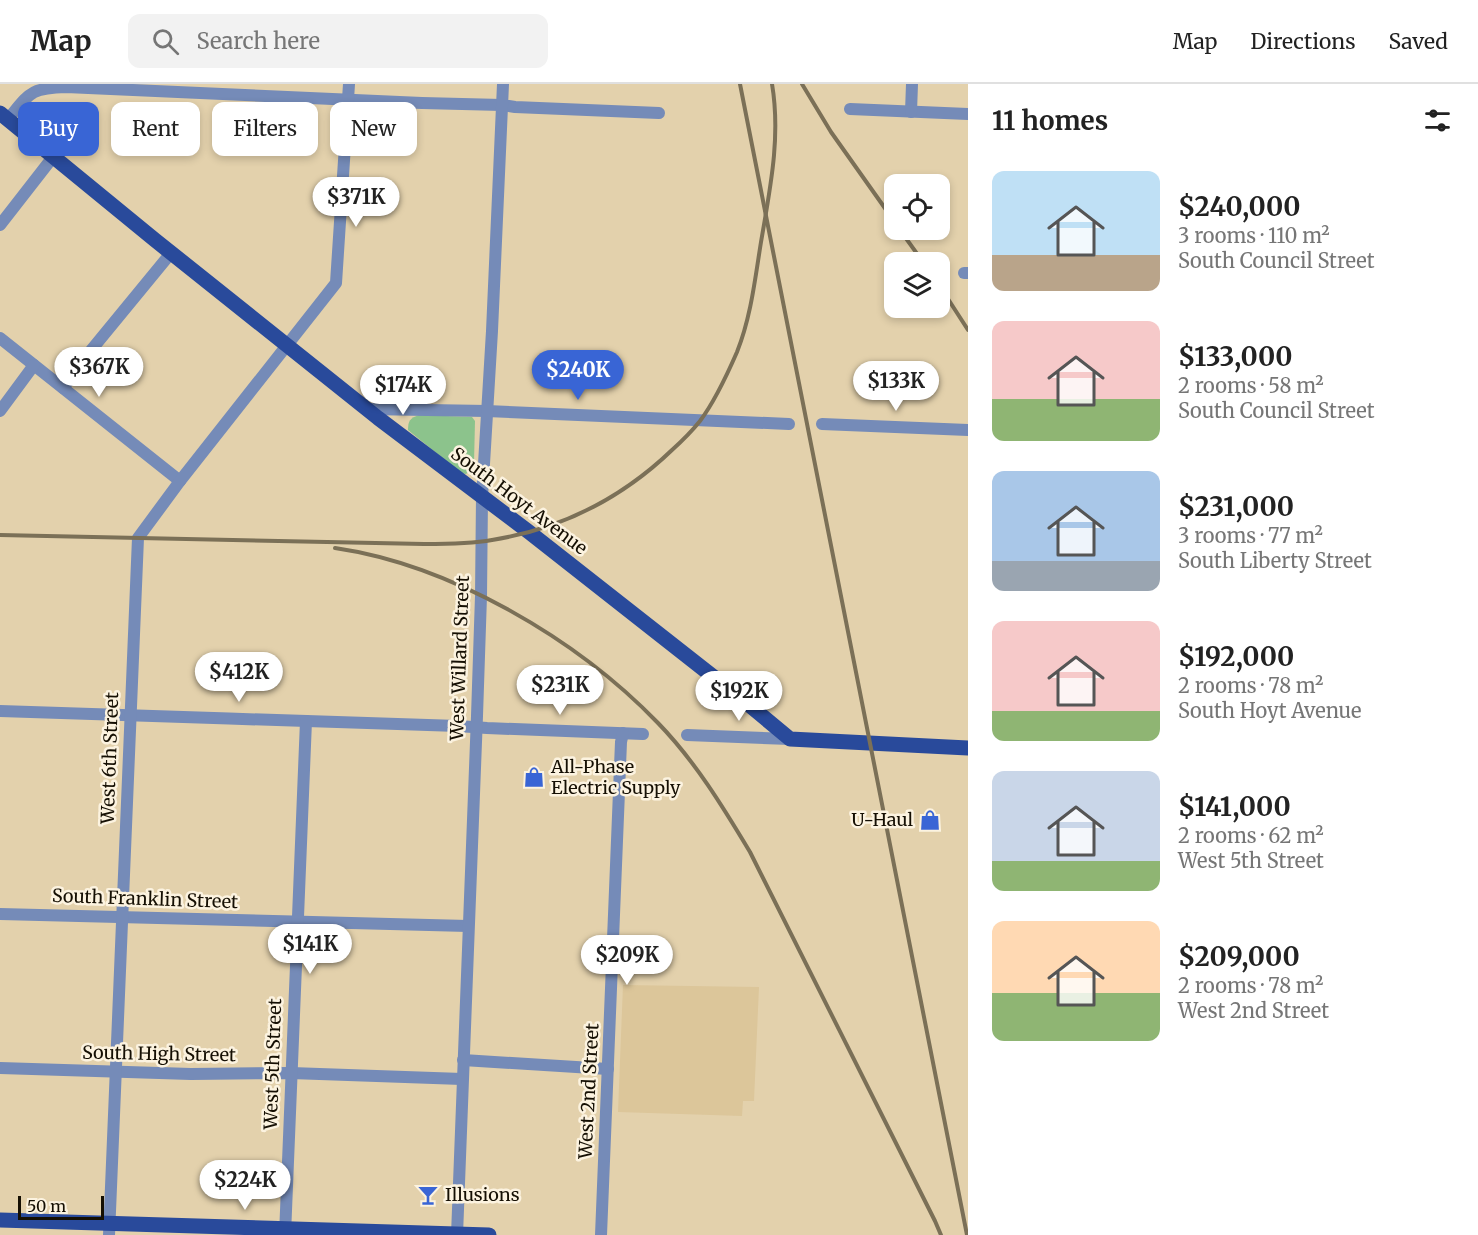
<!DOCTYPE html>
<meta charset="utf-8">
<style>
:root{--surface:#fff;--page:#f2f2f2;--text:#222;--muted:#767676;--line:#e0e0e0;--accent:#3965d5}
body{margin:0;font-family:Merriweather,serif;background:var(--page);color:var(--text);height:100vh;display:flex;flex-direction:column;font-size:22px;white-space:nowrap}
*{box-sizing:border-box;margin:0}
p{font-size:20px;color:var(--muted)}
.icon{flex:none;width:33px;height:33px;fill:none;stroke:currentColor;stroke-width:2;stroke-linecap:round;stroke-linejoin:round}
.map{position:relative;flex:1;overflow:hidden}
.sheet{display:flex;flex-direction:column;background:var(--surface);width:510px}
.sheet>*{flex:none}
.hud{position:absolute;left:18px;top:18px;width:570px;height:54px;display:flex;gap:12px}
.controls{position:absolute;left:884px;top:90px;display:grid;gap:12px}
.controls a{display:grid;place-items:center;width:66px;height:66px;border-radius:12px;background:var(--surface);box-shadow:0 3px 9px #0003;font-size:30px}
.scale{position:absolute;left:18px;bottom:15px;width:86px;box-sizing:border-box;padding-left:6px;border:3px solid #150f03;border-top:0;font-size:16px;line-height:21px;white-space:nowrap;color:#150f03;-webkit-text-stroke:4px #fcf3e0;paint-order:stroke}
.price{position:absolute;translate:-50% -51px;padding:0 14px;border-radius:21px;background:#fff;color:#222;font-size:20px;line-height:39px;filter:drop-shadow(0 2px 3px #0008)}
.price::after{content:'';position:absolute;left:50%;top:36px;width:18px;height:14px;margin-left:-9px;background:inherit;clip-path:polygon(0 0,100% 0,50% 100%)}
.price.selected{background:var(--accent);color:#fff}
ul{padding:0;list-style:none}
li{display:flex;align-items:center;gap:18px;height:150px;padding:0 24px}
li span{display:grid;place-items:center;flex:none;width:168px;height:120px;border-radius:12px;color:#555}
li>.icon{margin-inline-start:auto}
span .icon{width:72px;height:72px;fill:#fffc;stroke-width:1}
li b{font-size:26px}
h2{display:flex;justify-content:space-between;align-items:center;height:72px;padding:0 24px;font-size:26px}
.pill{padding:0 21px;border-radius:12px;background:var(--surface);box-shadow:0 3px 9px #0003;font-size:21px;line-height:54px}
.pill.selected{background:var(--accent);color:#fff}
header{display:flex;align-items:center;gap:36px;box-sizing:border-box;height:84px;padding:0 30px;background:var(--surface);border-bottom:2px solid var(--line)}
header strong{font-size:28px}
nav{display:flex;gap:33px;margin-inline-start:auto;font-size:21px}
.search{width:420px;height:54px;background:var(--page);display:flex;align-items:center;gap:15px;box-sizing:border-box;padding:0 21px;border-radius:12px;color:var(--muted);font-size:22px}
main{display:flex;flex:1;min-height:0}
.map>svg:first-child{display:block}
</style>
<header>
<strong>Map</strong>
<div class="search"><svg class="icon" aria-label="search" viewBox="0 0 24 24"><circle cx="10" cy="10" r="6"/><path d="M15 15l6 6"/></svg>Search here</div>
<nav><a>Map</a><a>Directions</a><a>Saved</a></nav>
</header>
<main>
<div class="map">
<svg width="968" height="1151" viewBox="0 0 968 1151">
<rect width="100%" height="100%" fill="#e3d1ac"/>
<path fill="#dcc69a" d="M623,901l136,2 -5,114h-11l-1,15 -124,-4z"/>
<path fill="#8cc38c" d="M419,331l53,2 3,4 -1,42 -2,6 -6,5 -5,-1 -53,-43c0,-9 2,-12 11,-15z"/>
<g fill="none" stroke-linecap="round" stroke-linejoin="round">
<g stroke="#758bb8" stroke-width="12">
<path d="M850,25l118,5"/>
<path d="M911,28l1,-28"/>
<path d="M8,35c22,-26 22,-31 58,-32l356,16 80,2 13,2 144,6"/>
<path d="M0,141l53,-68"/>
<path d="M964,189h4"/>
<path d="M0,254l180,143"/>
<path d="M63,304l25,-34 83,-101"/>
<path d="M367,325l120,2 302,13"/>
<path d="M0,327l34,-46"/>
<path d="M822,340l146,6"/>
<path d="M0,627c153,5 305,10 458,15l29,2 156,6"/>
<path d="M687,651l103,4"/>
<path d="M0,830l468,12"/>
<path d="M463,976l145,9"/>
<path d="M0,984l191,6 100,-1 171,6"/>
<path d="M109,1151l29,-697 42,-57 156,-198 13,-199"/>
<path d="M285,1151l21,-514"/>
<path d="M457,1151l20,-519 4,-120 1,-99 10,-166 11,-247"/>
<path d="M601,1151l20,-493 2,-9"/>
</g>
<g stroke="#294a9b" stroke-width="15">
<path d="M0,29l155,127 223,178 151,114 219,172 42,35 178,9"/>
<path d="M0,1136l489,15"/>
</g>
<g stroke="#7b7057" stroke-width="4">
<path d="M740,0l227,1151"/>
<path d="M802,0l29,48 63,89"/>
<path d="M900,146l23,32"/>
<path d="M939,201l29,45"/>
<path d="M0,451l424,9c23,0 46,0 68,-4 69,-11 130,-42 180,-90 10,-9 20,-19 28,-29 15,-20 27,-46 37,-69 14,-35 18,-73 24,-110 9,-53 20,-105 11,-158"/>
<path d="M335,464c116,17 242,91 323,175 37,38 65,84 92,129l185,369 6,14"/>
</g>
</g>
<defs>
<g id="shop-bare" transform="scale(1.62)"><path d="M-5-2.5h2.3a2.7 3.5 0 0 1 5.4 0H5L5.5 6h-11ZM-1.5-2.5h3a1.5 2.3 0 0 0-3 0Z" fill="#3965d5" stroke="#fcf3e0" stroke-width="2.5" paint-order="stroke"/></g>
<g id="bar-bare" transform="scale(1.62)"><path d="M-6-5H6L.8 .8V4.5H3.5V6h-7V4.5H-.8V.8Z" fill="#3965d5" stroke="#fcf3e0" stroke-width="2.5" paint-order="stroke"/></g>
</defs>
<g fill-rule="evenodd">
<use href="#shop-bare" x="534" y="693"/>
<use href="#shop-bare" x="930" y="736"/>
<use href="#bar-bare" x="428" y="1111"/>
</g>
<g text-anchor="middle" stroke-width="5" stroke-linejoin="round" paint-order="stroke">
<g font-size="18" fill="#150f03" stroke="#fcf3e0">
<text transform="translate(519 417) rotate(37)" y="6">South Hoyt Avenue</text>
<text transform="translate(460 574) rotate(-88)" y="6">West Willard Street</text>
<text transform="translate(110 674) rotate(-88)" y="6">West 6th Street</text>
<text transform="translate(145 815) rotate(2)" y="6">South Franklin Street</text>
<text transform="translate(159 970) rotate(1)" y="6">South High Street</text>
<text transform="translate(273 980) rotate(-88)" y="6">West 5th Street</text>
<text transform="translate(589 1007) rotate(-87)" y="6">West 2nd Street</text>
</g>
<g font-size="18" fill="#150f03" stroke="#fcf3e0" text-anchor="start">
<text x="551" y="689">All-Phase<tspan x="551" dy="21">Electric Supply</tspan></text>
<text x="913" y="742" text-anchor="end">U-Haul</text>
<text x="445" y="1117">Illusions</text>
</g>
</g>
</svg>
<div class="controls">
<a><svg class="icon" aria-label="locate" viewBox="0 0 24 24"><circle cx="12" cy="12" r="6"/><path d="M12 2v4M12 18v4M2 12h4M18 12h4"/></svg></a>
<a><svg class="icon" aria-label="layers" viewBox="0 0 24 24"><path d="M12 4l9 5-9 5-9-5zM3 14l9 5 9-5"/></svg></a>
</div>
<div class="scale">50 m</div>
<b class="price" style="left:356px;top:144px">$371K</b>
<b class="price" style="left:99px;top:314px">$367K</b>
<b class="price selected" style="left:578px;top:317px">$240K</b>
<b class="price" style="left:896px;top:328px">$133K</b>
<b class="price" style="left:403px;top:332px">$174K</b>
<b class="price" style="left:239px;top:619px">$412K</b>
<b class="price" style="left:560px;top:632px">$231K</b>
<b class="price" style="left:739px;top:638px">$192K</b>
<b class="price" style="left:310px;top:891px">$141K</b>
<b class="price" style="left:627px;top:902px">$209K</b>
<b class="price" style="left:245px;top:1127px">$224K</b>
<div class="hud">
<a class="pill selected">Buy</a>
<a class="pill">Rent</a>
<a class="pill">Filters</a>
<a class="pill">New</a>
</div>
</div>
<section class="sheet">
<h2>11 homes<svg class="icon" aria-label="filters" viewBox="0 0 24 24"><path d="M4 7h16M4 17h16"/><circle cx="9" cy="7" r="2"/><circle cx="15" cy="17" r="2"/></svg></h2>
<ul>
<li><span style="background:linear-gradient(#bfe0f5 70%,#b9a48a 0)"><svg class="icon" aria-label="home" viewBox="0 0 24 24"><path d="M3 11l9-7 9 7M6 9v11h12V9"/></svg></span><div><b>$240,000</b><p>3 rooms · 110 m²</p><p>South Council Street</p></div></li>
<li><span style="background:linear-gradient(#f6c9c9 65%,#8fb573 0)"><svg class="icon" aria-label="home" viewBox="0 0 24 24"><path d="M3 11l9-7 9 7M6 9v11h12V9"/></svg></span><div><b>$133,000</b><p>2 rooms · 58 m²</p><p>South Council Street</p></div></li>
<li><span style="background:linear-gradient(#a9c7e8 75%,#9aa5b1 0)"><svg class="icon" aria-label="home" viewBox="0 0 24 24"><path d="M3 11l9-7 9 7M6 9v11h12V9"/></svg></span><div><b>$231,000</b><p>3 rooms · 77 m²</p><p>South Liberty Street</p></div></li>
<li><span style="background:linear-gradient(#f6c9c9 75%,#8fb573 0)"><svg class="icon" aria-label="home" viewBox="0 0 24 24"><path d="M3 11l9-7 9 7M6 9v11h12V9"/></svg></span><div><b>$192,000</b><p>2 rooms · 78 m²</p><p>South Hoyt Avenue</p></div></li>
<li><span style="background:linear-gradient(#c9d6e8 75%,#8fb573 0)"><svg class="icon" aria-label="home" viewBox="0 0 24 24"><path d="M3 11l9-7 9 7M6 9v11h12V9"/></svg></span><div><b>$141,000</b><p>2 rooms · 62 m²</p><p>West 5th Street</p></div></li>
<li><span style="background:linear-gradient(#ffd9b3 60%,#8fb573 0)"><svg class="icon" aria-label="home" viewBox="0 0 24 24"><path d="M3 11l9-7 9 7M6 9v11h12V9"/></svg></span><div><b>$209,000</b><p>2 rooms · 78 m²</p><p>West 2nd Street</p></div></li>
</ul>
</section>
</main>
